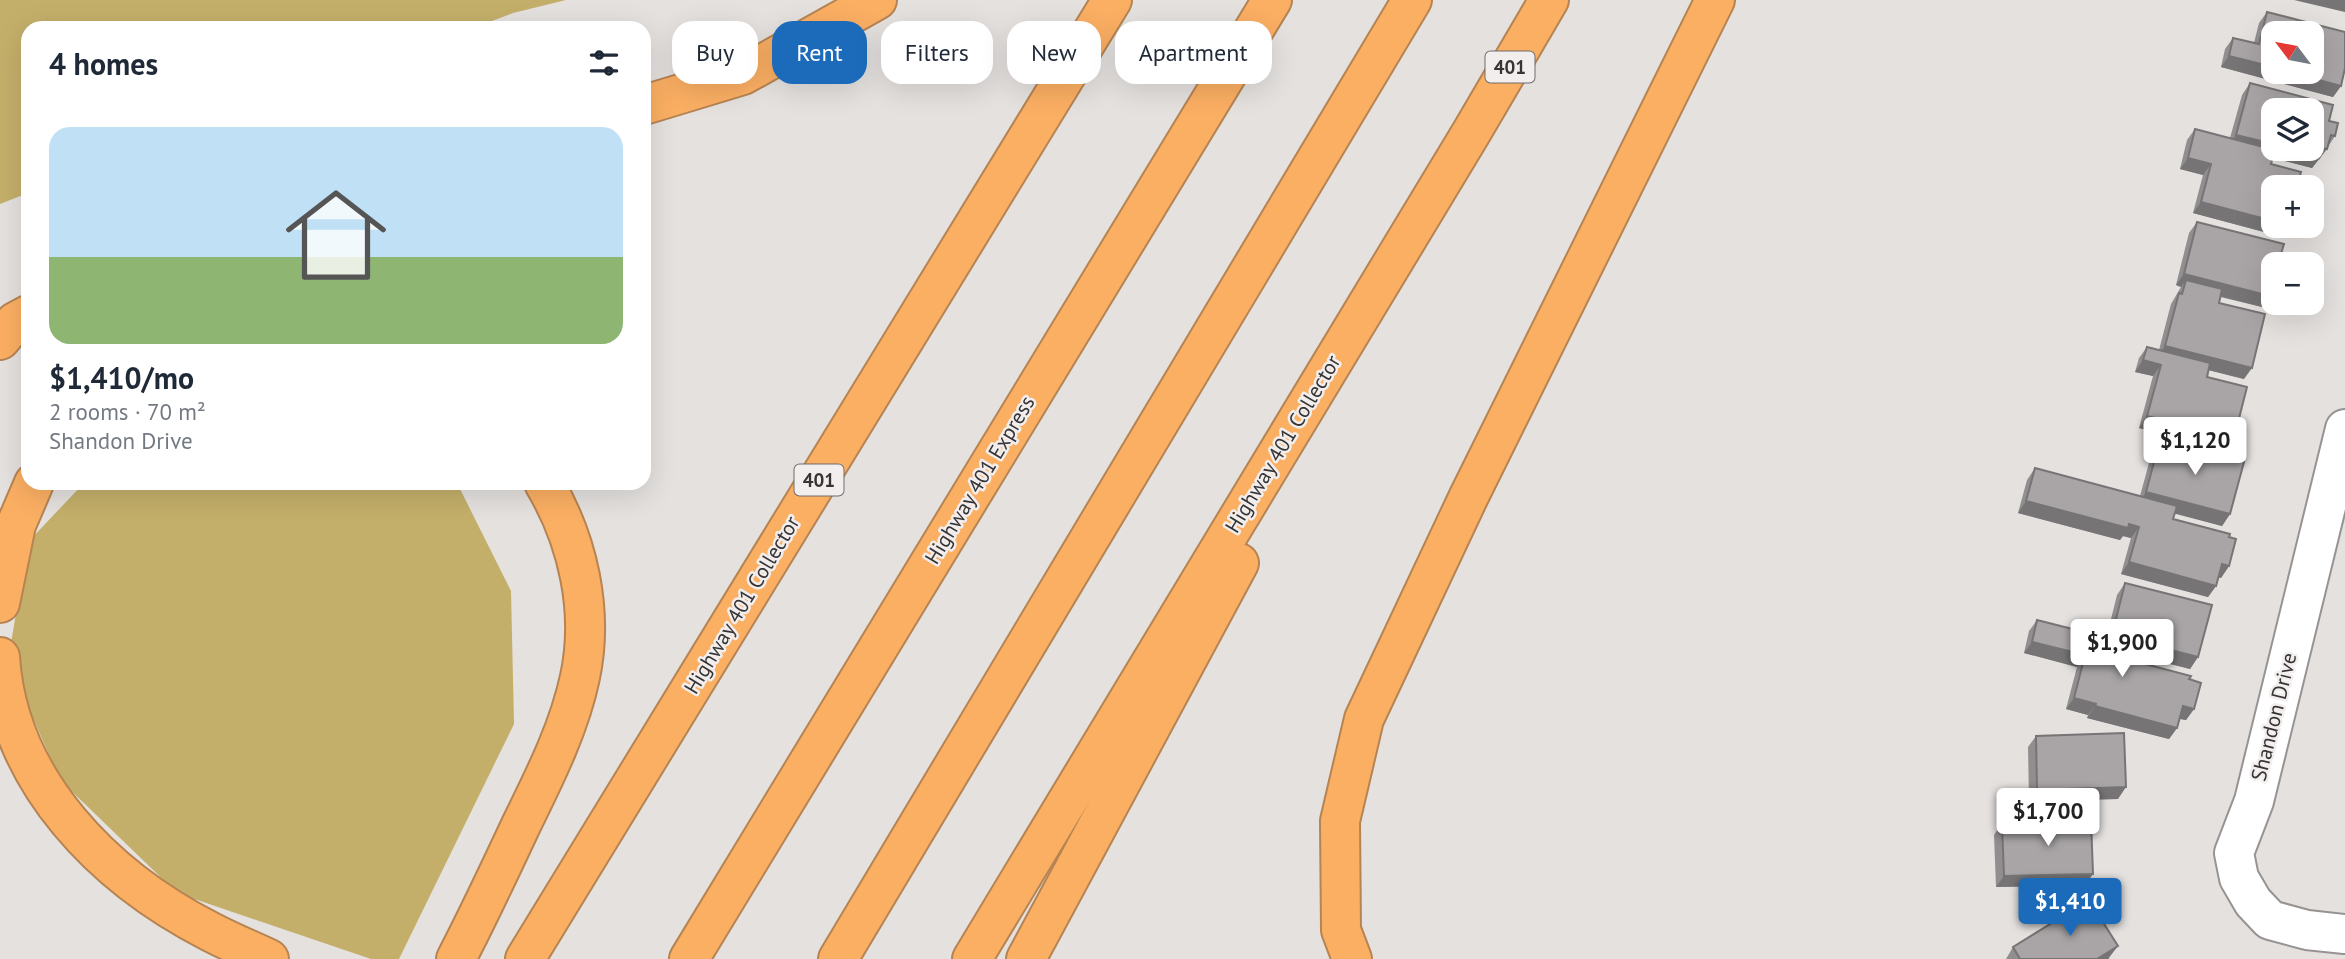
<!DOCTYPE html>
<meta charset="utf-8">
<style>
:root{--surface:#fff;--page:#f2f2f3;--text:#1f2937;--muted:#747a83;--accent:#1b6bba}
body{margin:0;font-family:"PT Sans",sans-serif;background:var(--page);color:var(--text);height:100vh;display:flex;flex-direction:column;font-size:26px;white-space:nowrap}
*{box-sizing:border-box;margin:0}
p{font-size:23px;color:var(--muted)}
.icon{flex:none;width:38px;height:38px;fill:none;stroke:currentColor;stroke-width:2;stroke-linecap:round;stroke-linejoin:round}
.map{position:relative;flex:1;overflow:hidden}
.drawer{position:absolute;left:21px;top:21px;width:630px;height:469px;display:flex;flex-direction:column;background:var(--surface);border-radius:21px;box-shadow:0 7px 28px #0002}
.drawer>*{flex:none}
.banner{position:absolute;left:672px;top:21px;width:665px;height:63px;display:flex;gap:14px}
.needle{width:46px;rotate:302deg}
.tools{position:absolute;left:2261px;top:21px;display:grid;gap:14px}
.tools a{display:grid;place-items:center;width:63px;height:63px;border-radius:14px;background:var(--surface);box-shadow:0 7px 28px #0002;font-size:35px}
.price{position:absolute;translate:-50% -60px;padding:0 16px;border-radius:7px;background:#fff;color:#222;font-size:23px;line-height:46px;filter:drop-shadow(0 2px 4px #0008)}
.price::after{content:'';position:absolute;left:50%;top:42px;width:21px;height:16px;margin-left:-10px;background:inherit;clip-path:polygon(0 0,100% 0,50% 100%)}
.price.current{background:var(--accent);color:#fff}
ul{padding:0;list-style:none}
li{display:grid;align-content:center;gap:14px;height:371px;padding:0 28px}
li span{display:grid;place-items:center;height:217px;border-radius:21px;color:#555}
li>.icon{margin-inline-start:auto}
span .icon{width:126px;height:126px;fill:#fffc;stroke-width:1}
li b{font-size:30px}
h2{display:flex;justify-content:space-between;align-items:center;height:84px;padding:0 28px;font-size:30px}
.pill{padding:0 24px;border-radius:21px;background:var(--surface);box-shadow:0 7px 28px #0002;font-size:24px;line-height:63px}
.pill.current{background:var(--accent);color:#fff}
.map>svg:first-child{display:block}
</style>
<div class="map">
<svg width="2345" height="959" viewBox="0 0 2345 959">
<rect width="100%" height="100%" fill="#e4e1df"/>
<g fill="#c4af6a">
<path d="M0,0h566l-53,13 -40,15h-445v165l-28,11z"/>
<path d="M84,483h373l54,108 3,133 -115,235h-28l-194,-66 -117,-113 -52,-119 20,-119z"/>
</g>
<g fill="none" stroke-linecap="round" stroke-linejoin="round">
<g stroke="#979392" stroke-width="42">
<path id="minor" d="M2345,429l-91,372 -20,52 5,25 14,24 17,18 37,10 38,4"/>
</g>
<g stroke="#b68453" stroke-width="42">
<g id="highway">
<path d="M644,105l99,-30 134,-75"/>
<path d="M0,340l15,-18 13,-7"/>
<path d="M0,603l16,-78 18,-42"/>
<path d="M0,657c8,125 105,221 211,275 19,10 39,18 58,27"/>
<path d="M456,959c23,-44 44,-89 65,-134 23,-47 48,-96 59,-148 14,-66 -2,-137 -36,-194"/>
<path d="M525,959l587,-959"/>
<path d="M689,959l583,-959"/>
<path d="M838,959l574,-959"/>
<path d="M972,959l499,-826 78,-133"/>
<path d="M1026,959l213,-396"/>
<path d="M1352,959l-11,-29 -1,-109 24,-102 105,-223 246,-496"/>
</g>
</g>
<use href="#minor" stroke="#fff" stroke-width="38"/>
<use href="#highway" stroke="#fbaf63" stroke-width="38"/>
</g>
<g fill="#918e8f">
<path d="M2267,12l76,65 -2,9 -8,11 -112,-30 4,-18 8,-11 21,5 5,-20z"/>
<path d="M2250,83l79,38 6,15 -16,24h-1l-6,8 -39,-10 -2,6 2,62h13l-7,10 -86,-23 10,-38 -23,-6 7,-29 8,-11 35,9 12,-43z"/>
<path d="M2197,222l65,85 -42,-10 -1,6 25,76 -36,-9 -1,7 27,61 -8,12 -87,-22 14,-52 -18,-4 4,-14 8,-11 12,3 12,-46 10,-17 -5,-2 13,-52z"/>
<path d="M2160,440l70,74 -8,12 -47,-13 -2,6 56,47 -8,12 -2,-1 -3,9 -8,11 -87,-23 10,-36 -8,-2 -3,4 -102,-27 9,-33 8,-12 105,28 12,-44z"/>
<path d="M2125,583l73,74 -8,12 -86,-22 13,-52z"/>
<path d="M2037,620l62,36 6,1 2,-3 82,25 5,30 -8,11 -6,-1 -3,9 -8,11 -82,-21 1,-3 -22,-6 11,-42 -53,-14 5,-22z"/>
<path d="M2036,736l82,63 -89,2 -1,-54z"/>
<path d="M2002,823l83,62 -89,2 -2,-52z"/>
<path d="M2013,947l97,11 -2,1h-102z"/>
</g>
<g fill="#767474">
<path d="M2294,0h51v12z"/>
<path d="M2229,56l44,11v5h16l52,14 -8,11 -112,-30z"/>
<path d="M2236,135l37,9v5l49,-1 5,1 -15,19 -84,-22z"/>
<path d="M2188,158l23,6 -8,11 -23,-6z"/>
<path d="M2201,202l72,19v5h13l-7,10 -86,-23z"/>
<path d="M2184,274l86,22 -8,11 -78,-20 2,-7 -5,7 -5,-2z"/>
<path d="M2165,346l87,22 -8,11 -87,-22z"/>
<path d="M2143,360l18,5 -8,11 -18,-4z"/>
<path d="M2147,416l87,22 -8,12 -87,-22z"/>
<path d="M2146,492l84,22 -8,12 -84,-22z"/>
<path d="M2026,501l103,23 10,3 -8,11 -8,-2 -3,4 -102,-27z"/>
<path d="M2129,562l87,24 -8,11 -87,-23z"/>
<path d="M2222,564l7,2 -8,12 -7,-2z"/>
<path d="M2112,635l86,22 -8,12 -86,-22z"/>
<path d="M2032,642l53,13 -8,12 -53,-14z"/>
<path d="M2074,698l22,6 -8,11 -22,-6z"/>
<path d="M2095,706l82,22 -8,11 -82,-21z"/>
<path d="M2183,706l11,3 -8,11 -11,-2z"/>
<path d="M2126,787l-8,12 -89,2 8,-11z"/>
<path d="M2093,874l-8,11 -89,2 8,-11z"/>
<path d="M2118,946l-10,13h-11z"/>
</g>
<g fill="#a9a5a6" stroke="#767474" stroke-width="2">
<path d="M2267,12l78,20v36l-4,18 -52,-14h23v-39h-39v34l-44,-11 4,-18 26,6z"/>
<path d="M2250,83l83,22 -4,16 9,2 -3,13 -4,-1 -4,14 -5,-1 -2,8 -29,-7h21v-39h-39v34l-37,-9z"/>
<path d="M2195,129l80,21 -4,14 30,8 -4,15h-24v34l-72,-19 10,-38 -23,-6z"/>
<path d="M2197,222l87,22 -6,20h-5v20l-3,12 -86,-22z"/>
<path d="M2186,280l36,9 -3,14 46,11 -13,54 -87,-22 14,-53 3,1z"/>
<path d="M2147,347l63,16 -3,14 40,10 -13,51 -87,-22 14,-51 -18,-5z"/>
<path d="M2160,440l84,22 -14,52 -84,-22z"/>
<path d="M2035,468l142,38 -4,13 57,15 -1,3 7,2 -7,27 -7,-2 -6,22 -87,-24 10,-35 -10,-3 -1,4 -102,-27z"/>
<path d="M2125,583l87,22 -14,52 -86,-22z"/>
<path d="M2037,620l67,17 -5,19 7,1 1,-3 84,22 -2,3 12,4 -7,26 -11,-3 -6,22 -82,-22 1,-2 -22,-6 11,-43 -53,-13z"/>
<path d="M2124,733l2,54 -89,3 -1,-54z"/>
<path d="M2091,820l2,54 -89,2 -2,-53z"/>
<path d="M2089,900l29,46 -21,13h-77l-7,-12z"/>
</g>
<g text-anchor="middle" stroke-width="5" stroke-linejoin="round" paint-order="stroke">
<g fill="#f2eeed" stroke="#6e6c6c" stroke-width="2">
<rect x="1485.5" y="51.5" width="49" height="31" rx="5"/>
<rect x="794.5" y="464.5" width="49" height="31" rx="5"/>
</g>
<g font-size="19" font-weight="bold" fill="#363434">
<text x="1510" y="74">401</text>
<text x="819" y="487">401</text>
</g>
<g font-size="21" fill="#363434" stroke="#f2eeed">
<text transform="translate(1283 444) rotate(-59)" y="7">Highway 401 Collector</text>
<text transform="translate(980 480) rotate(-59)" y="7">Highway 401 Express</text>
<text transform="translate(742 605) rotate(-59)" y="7">Highway 401 Collector</text>
<text transform="translate(2274 717) rotate(-76)" y="7">Shandon Drive</text>
</g>
</g>
</svg>
<div class="tools">
<a><svg class="needle" viewBox="-14 -14 28 28"><path d="M0-13l5 13h-10z" fill="#e53935"/><path d="M0 13l5-13h-10z" fill="#747a83"/></svg></a>
<a><svg class="icon" aria-label="layers" viewBox="0 0 24 24"><path d="M12 4l9 5-9 5-9-5zM3 14l9 5 9-5"/></svg></a>
<a>+</a>
<a>−</a>
</div>
<b class="price" style="left:2195px;top:477px">$1,120</b>
<b class="price" style="left:2122px;top:679px">$1,900</b>
<b class="price" style="left:2048px;top:848px">$1,700</b>
<b class="price current" style="left:2070px;top:938px">$1,410</b>
<div class="banner">
<a class="pill">Buy</a>
<a class="pill current">Rent</a>
<a class="pill">Filters</a>
<a class="pill">New</a>
<a class="pill">Apartment</a>
</div>
<section class="drawer">
<h2>4 homes<svg class="icon" aria-label="filters" viewBox="0 0 24 24"><path d="M4 7h16M4 17h16"/><circle cx="9" cy="7" r="2"/><circle cx="15" cy="17" r="2"/></svg></h2>
<ul>
<li><span style="background:linear-gradient(#bfe0f5 60%,#8fb573 0)"><svg class="icon" aria-label="home" viewBox="0 0 24 24"><path d="M3 11l9-7 9 7M6 9v11h12V9"/></svg></span><div><b>$1,410/mo</b><p>2 rooms · 70 m²</p><p>Shandon Drive</p></div></li>
</ul>
</section>
</div>
